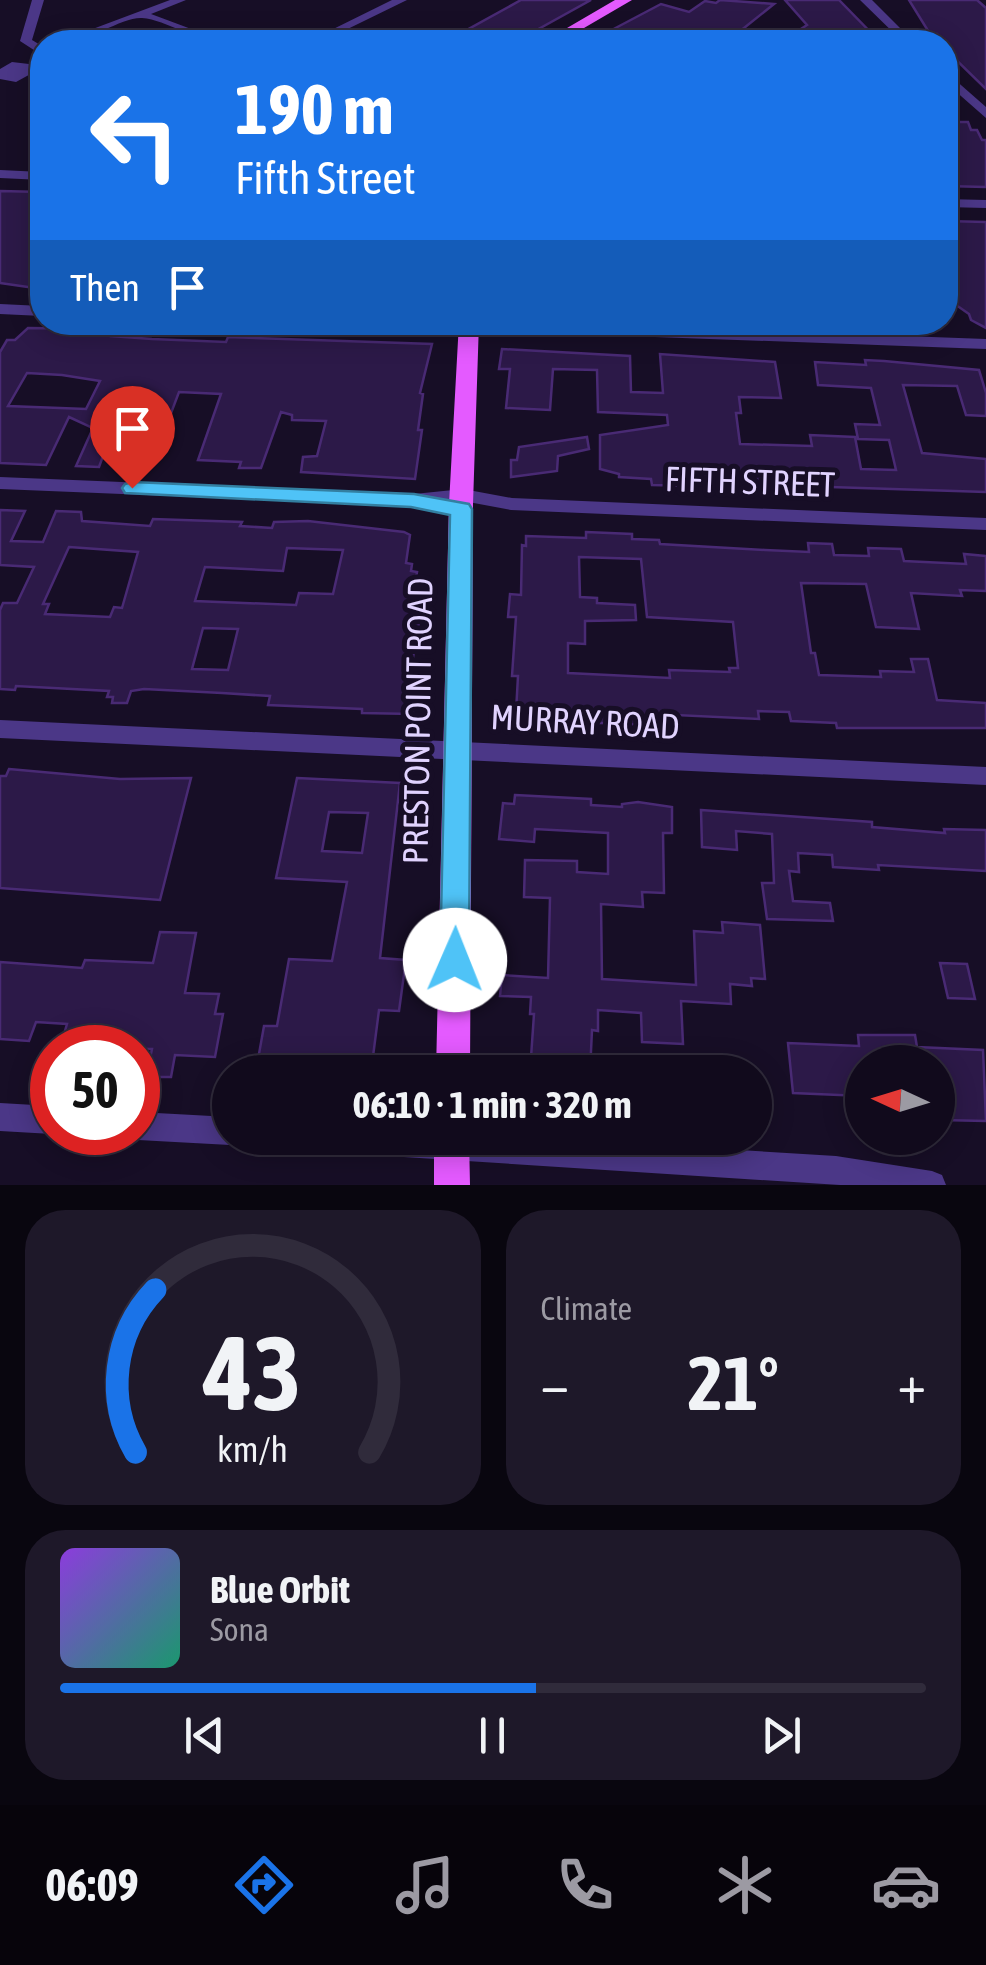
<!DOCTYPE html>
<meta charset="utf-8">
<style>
body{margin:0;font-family:"Asap Condensed",sans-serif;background:#1e1829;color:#f1f3f6;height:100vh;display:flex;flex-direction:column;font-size:38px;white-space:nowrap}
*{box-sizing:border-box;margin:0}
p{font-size:32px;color:#9c9aa3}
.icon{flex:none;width:55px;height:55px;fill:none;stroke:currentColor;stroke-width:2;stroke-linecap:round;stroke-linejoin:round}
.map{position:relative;height:1185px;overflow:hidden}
.sheet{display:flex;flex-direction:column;gap:25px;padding:25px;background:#09060f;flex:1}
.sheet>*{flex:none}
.guide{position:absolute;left:30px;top:30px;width:928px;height:305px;border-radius:40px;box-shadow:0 5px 25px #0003,0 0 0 2px #302b3b;background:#1a73e8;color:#fff;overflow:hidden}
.needle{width:65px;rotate:274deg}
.tools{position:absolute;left:845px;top:1045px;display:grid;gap:20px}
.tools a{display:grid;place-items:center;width:110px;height:110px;border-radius:50%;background:#110a1c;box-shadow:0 5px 25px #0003,0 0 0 2px #302b3b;font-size:50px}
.speed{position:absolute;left:30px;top:1025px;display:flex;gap:20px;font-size:50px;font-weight:700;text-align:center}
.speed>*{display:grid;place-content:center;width:130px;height:130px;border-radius:50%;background:#110a1c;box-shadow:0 5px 25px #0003,0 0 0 2px #302b3b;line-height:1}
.speed .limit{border:15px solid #d22;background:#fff;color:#111}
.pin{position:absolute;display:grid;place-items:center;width:85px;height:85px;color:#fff;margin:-102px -42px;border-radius:50% 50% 50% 0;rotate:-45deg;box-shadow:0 0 10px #0007}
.pin .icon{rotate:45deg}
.me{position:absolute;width:110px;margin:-55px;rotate:1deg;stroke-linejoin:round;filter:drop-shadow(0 0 8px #0008)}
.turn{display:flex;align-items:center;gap:35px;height:210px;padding:0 40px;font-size:45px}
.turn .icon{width:130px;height:130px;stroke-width:2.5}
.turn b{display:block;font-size:70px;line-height:85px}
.then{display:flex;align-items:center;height:95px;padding:0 40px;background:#0003;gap:20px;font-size:38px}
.big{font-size:75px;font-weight:700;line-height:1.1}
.sheet .tile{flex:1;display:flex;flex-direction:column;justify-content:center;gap:15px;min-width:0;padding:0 35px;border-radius:40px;background:#1e1829}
.sheet .dial{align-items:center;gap:0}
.dial svg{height:260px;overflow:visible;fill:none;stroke:#302b3b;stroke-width:7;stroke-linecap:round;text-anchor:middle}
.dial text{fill:#f1f3f6;stroke:none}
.song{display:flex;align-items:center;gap:30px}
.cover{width:120px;height:120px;border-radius:15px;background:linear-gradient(135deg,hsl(270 70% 55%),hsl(160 70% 35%))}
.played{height:10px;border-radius:5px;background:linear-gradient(90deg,#1a73e8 55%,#302b3b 55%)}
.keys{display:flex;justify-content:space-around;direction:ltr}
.heat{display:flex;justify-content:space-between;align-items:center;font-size:55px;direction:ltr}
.sheet .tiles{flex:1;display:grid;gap:25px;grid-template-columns:1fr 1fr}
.tile:last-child{grid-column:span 2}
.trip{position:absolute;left:212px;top:1055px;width:560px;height:100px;border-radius:50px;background:#110a1c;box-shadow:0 5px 25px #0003,0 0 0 2px #302b3b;font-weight:700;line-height:100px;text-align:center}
.tab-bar{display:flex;height:160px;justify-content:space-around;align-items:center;background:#07040b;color:#9c9aa3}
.tab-bar .icon{width:70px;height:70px}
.tab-bar .active{color:#1a73e8}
.tab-bar b{font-size:45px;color:#f1f3f6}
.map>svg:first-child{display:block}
.building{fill:#2c1948;stroke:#492a74;stroke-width:2.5;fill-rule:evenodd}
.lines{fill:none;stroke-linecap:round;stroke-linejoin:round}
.minor{fill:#4b3787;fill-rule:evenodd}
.major{fill:#e45aff;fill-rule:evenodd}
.route{fill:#4fc3f7;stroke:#337fa1;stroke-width:2.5}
.labels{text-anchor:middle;stroke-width:10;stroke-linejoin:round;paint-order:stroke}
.street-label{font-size:35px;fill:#e1d3ff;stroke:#170e26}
</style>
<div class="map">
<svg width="986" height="1185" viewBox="0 0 986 1185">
<rect width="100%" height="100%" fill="#170e26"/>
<path class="building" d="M521,0H591L515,42H477L456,36Z
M720,0L774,4L744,28L780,38V42H589L661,4L689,12L705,1L716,3Z
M785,0H839L880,42H781L807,25Z
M909,0H977L986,8V89L948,52L937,34H930Z
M947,90L958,122H968L971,130H977L982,140H986V187L945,186Z
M0,191L42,192V289L0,283Z
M945,221L986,222V328L971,320L969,314L949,300L945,289Z
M28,328L112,329L111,336L152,339L226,342L228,337L432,344L420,393L423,394L418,430H422L415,479L301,472L303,457L317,456L326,421L292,420V415L281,412L261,468H239L241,462L198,460L221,394L179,392L154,458L103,456L99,467L76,466L93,428L69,417L46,465L0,463V352L7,340H15ZM27,373L62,375L100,381L86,409L8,406Z
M502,349L630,356L631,392L663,393L660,354L775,362L781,398L739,397L741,413H736L740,444L812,446L810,435L855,437L861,469L896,470L889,440L858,439L855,424L880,425L871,388L818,385L815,362L866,365L865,360L884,361L979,370L986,393V416L966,415L957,386L903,385L922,453L986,459V492L799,486L798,483L720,476V481L691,480V486L652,485L651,479L619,477V474L600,469V435L668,425L667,415L598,412L597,370L553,369L550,410L506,408L510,369H499Z
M587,437L589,449L558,456L557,471L511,477V460H517L519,447Z
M0,510L25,511L11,541L43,542L56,511L81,512L82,521L150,526L153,519L242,522L240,526L272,528L274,522L308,521L404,532L410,535L406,563L412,564L411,571L417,572L412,603L422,604L409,681H412L413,714L362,713V709L268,705L270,696L222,693L144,689L131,691L127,703H112L113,697H107L109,691L16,686L15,690L0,689V610L3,603H17L34,567L0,565ZM69,547L138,552L122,608L114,607L110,617L45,614L49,604H43ZM287,548L343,550L333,594L299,593L296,605L195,601L205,567L283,571ZM203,628L238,629L228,670L192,669Z
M586,532L632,534V539L659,540L660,544L765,550L809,552L808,543L832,544L834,555L869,556L868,548L901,549L904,561L966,564L964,554L986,556V591L960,590L962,596L911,593L919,629L876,627L866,584L801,583L811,653H815L819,675L881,677L880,671L914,672L911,659H928L937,700L986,703V728H837L836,723L791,721L789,712L758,711L759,719L655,714L656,725L573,722L574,714L516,712L518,676H512L516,617H508L510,594L521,595L522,545L526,546V536L586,538ZM579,557L641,559L647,617L733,622L738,668H729L730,672L669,670L670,678L568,673V643L585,644V621L636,620L635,605L597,603V598L580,597Z
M9,769L120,779L191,778L160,900L0,888V776H6Z
M297,778L400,783L380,958L406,960L399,1011L379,1010L371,1072H301V1068L257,1065L264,1026H277L289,959L332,961L347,882L276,878ZM329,812L368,813L362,853L322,851Z
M515,795L591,799V805L622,807V804L638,802L672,807V833H663L664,893L642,892L643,907L601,904L602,979L696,985L694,931L723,933L722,922L760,925L765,979L751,978L752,986L730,984L731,1004L681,1001L683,1044L642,1042L641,1013L598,1010V1031L592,1030L590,1072H530L534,1014H530L531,997L500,996L502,975L548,978L550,898L524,897L525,860L577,861V872L608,874V833L535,829L534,842L499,839L503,803L514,804Z
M701,810L872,822V827L945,833L944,829L986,830V871L878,865L879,870L833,867L832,855L798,853L799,872L789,871L793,901L830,903L833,921L767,919L762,883H774L772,834L736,831L737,850L702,847Z
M160,932L196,933L185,993L219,994L215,1014H223L215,1057L175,1055L171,1077H146L152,1049L60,1048L67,1024L36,1022L29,1041L0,1039V962L82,968L85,960L153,963Z
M940,963L967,964L975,999L948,998Z
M858,1035H915L917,1047L983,1050L986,1121L941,1120L938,1062H862V1096L793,1093L788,1043L859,1046Z"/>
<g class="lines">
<path class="minor" d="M32,0H44L32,40L42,46L40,54L20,41Z
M170,0H186L151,14L226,42C195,42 167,20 142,18C120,17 88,44 58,42Z
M392,0H407L321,42H307Z
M860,0H872L914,42H903Z
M12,62L29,64L36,71L16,82L0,79V69Z
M945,71L986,107V118L945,82Z
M0,170L42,172V180L0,178Z
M945,199L986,200V208L945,207Z
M0,304L42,306V316L0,314Z
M372,322L573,324L986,339V349L573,334L469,335L380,327Z
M0,477L414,494L463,489L512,498L986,518V530L511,510L463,501L414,506L0,489Z
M0,720L986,767V785L0,738Z
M0,1103L52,1106V1132H55L52,1134L0,1131Z
M138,1112L230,1117V1138H241L230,1145L138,1140L127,1132H138Z
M311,1138H544L836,1156L932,1171L942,1175L946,1185H840L325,1152L315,1148Z"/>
<path class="major" d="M615,0H632L560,42H543Z
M459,322H479L473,504L470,1072H436L449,504Z
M434,1138H469L470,1185H434Z"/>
</g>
<path class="route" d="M132,482L414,494L469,504L472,509L469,960L465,969L455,973L444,969L440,960L450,515L411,507L125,493L122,488L125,484Z"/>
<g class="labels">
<g class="street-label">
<text transform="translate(750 482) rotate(2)" y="12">FIFTH STREET</text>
<text transform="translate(418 721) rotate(-89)" y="12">PRESTON POINT ROAD</text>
<text transform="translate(585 722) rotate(3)" y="12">MURRAY ROAD</text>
</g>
</g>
</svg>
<div class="tools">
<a><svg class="needle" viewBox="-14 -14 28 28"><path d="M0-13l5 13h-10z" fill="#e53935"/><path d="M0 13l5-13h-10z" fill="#9c9aa3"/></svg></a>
</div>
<div class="speed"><div class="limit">50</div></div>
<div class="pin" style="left:132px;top:488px;background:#d93025"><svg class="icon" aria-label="arrive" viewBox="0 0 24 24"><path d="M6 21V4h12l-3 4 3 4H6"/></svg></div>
<svg class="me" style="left:455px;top:960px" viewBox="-20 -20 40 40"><circle r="19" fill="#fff"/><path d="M0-13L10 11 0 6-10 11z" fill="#4fc3f7"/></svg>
<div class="trip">06:10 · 1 min · 320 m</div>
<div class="guide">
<div class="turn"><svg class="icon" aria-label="left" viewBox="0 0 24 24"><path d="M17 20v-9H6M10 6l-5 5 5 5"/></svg><div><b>190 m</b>Fifth Street</div></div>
<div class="then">Then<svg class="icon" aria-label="arrive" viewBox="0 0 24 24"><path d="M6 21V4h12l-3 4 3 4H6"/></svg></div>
</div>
</div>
<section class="sheet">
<div class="tiles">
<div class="tile dial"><svg viewBox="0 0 100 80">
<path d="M14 69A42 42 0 1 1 86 69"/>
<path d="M14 69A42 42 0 0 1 20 19" stroke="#1a73e8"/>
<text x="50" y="56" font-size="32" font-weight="700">43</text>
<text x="50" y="72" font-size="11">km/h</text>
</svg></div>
<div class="tile"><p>Climate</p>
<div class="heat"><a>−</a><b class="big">21°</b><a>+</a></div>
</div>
<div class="tile">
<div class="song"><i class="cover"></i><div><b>Blue Orbit</b><p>Sona</p></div></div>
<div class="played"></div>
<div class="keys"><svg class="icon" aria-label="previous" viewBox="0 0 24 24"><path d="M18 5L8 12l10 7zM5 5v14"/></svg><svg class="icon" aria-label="pause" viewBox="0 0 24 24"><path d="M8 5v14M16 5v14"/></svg><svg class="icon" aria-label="next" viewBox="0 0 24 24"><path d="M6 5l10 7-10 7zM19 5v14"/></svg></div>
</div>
</div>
</section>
<nav class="tab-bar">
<b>06:09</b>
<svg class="icon active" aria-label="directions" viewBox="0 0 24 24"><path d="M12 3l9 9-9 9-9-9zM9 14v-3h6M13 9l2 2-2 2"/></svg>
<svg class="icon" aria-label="music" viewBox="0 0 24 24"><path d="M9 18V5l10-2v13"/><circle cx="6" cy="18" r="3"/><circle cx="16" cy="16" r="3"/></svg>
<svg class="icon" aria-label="phone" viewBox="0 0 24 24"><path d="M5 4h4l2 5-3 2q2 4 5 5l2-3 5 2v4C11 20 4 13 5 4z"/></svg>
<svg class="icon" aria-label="climate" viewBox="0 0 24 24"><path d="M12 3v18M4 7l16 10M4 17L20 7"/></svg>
<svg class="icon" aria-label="car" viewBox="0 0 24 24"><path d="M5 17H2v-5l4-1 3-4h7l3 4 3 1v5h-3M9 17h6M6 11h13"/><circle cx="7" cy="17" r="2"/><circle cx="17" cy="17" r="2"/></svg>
</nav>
